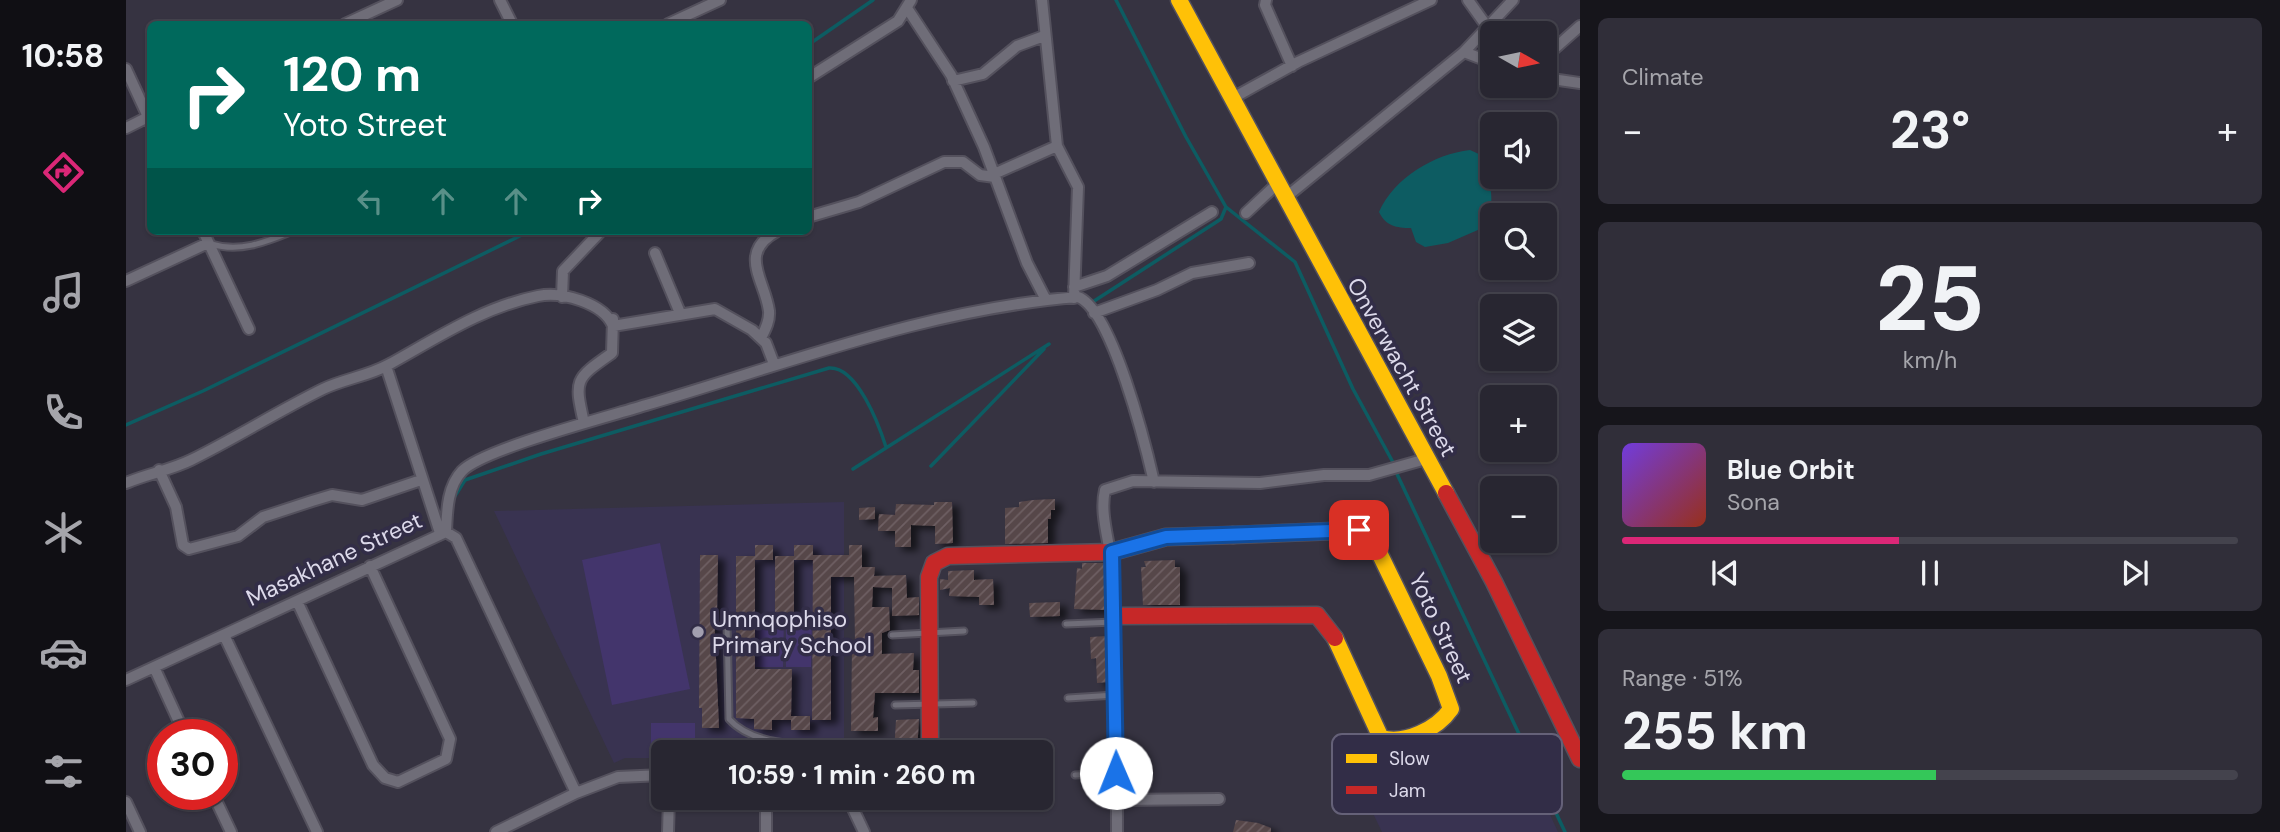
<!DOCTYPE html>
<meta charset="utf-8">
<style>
body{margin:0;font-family:"DM Sans",sans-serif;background:#302e39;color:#f1f3f6;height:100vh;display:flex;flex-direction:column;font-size:26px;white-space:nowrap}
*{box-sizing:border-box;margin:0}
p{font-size:23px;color:#a5a5ab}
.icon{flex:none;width:38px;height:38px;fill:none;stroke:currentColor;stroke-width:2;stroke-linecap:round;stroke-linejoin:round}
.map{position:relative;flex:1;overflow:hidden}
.sheet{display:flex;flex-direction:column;gap:18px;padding:18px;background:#16151b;width:700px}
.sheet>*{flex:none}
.top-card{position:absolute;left:21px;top:21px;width:665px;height:214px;border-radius:10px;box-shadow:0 2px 5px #0004,0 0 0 2px #44434d;background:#00695c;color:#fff;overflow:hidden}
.needle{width:46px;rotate:99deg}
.controls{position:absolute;left:1354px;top:21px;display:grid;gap:14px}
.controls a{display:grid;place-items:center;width:77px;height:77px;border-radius:10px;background:#282631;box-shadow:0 2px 5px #0004,0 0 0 2px #44434d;font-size:35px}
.speed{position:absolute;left:21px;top:719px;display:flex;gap:14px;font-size:35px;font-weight:700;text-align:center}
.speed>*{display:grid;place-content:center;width:91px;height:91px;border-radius:50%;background:#282631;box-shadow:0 2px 5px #0004,0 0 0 2px #44434d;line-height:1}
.speed .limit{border:10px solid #d22;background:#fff;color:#111}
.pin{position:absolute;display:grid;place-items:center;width:60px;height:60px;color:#fff;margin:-30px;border-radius:14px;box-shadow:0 4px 10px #0006}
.me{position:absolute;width:77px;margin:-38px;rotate:359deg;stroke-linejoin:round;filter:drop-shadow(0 0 5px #0008)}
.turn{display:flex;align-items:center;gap:24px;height:147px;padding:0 21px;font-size:32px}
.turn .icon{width:91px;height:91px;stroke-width:2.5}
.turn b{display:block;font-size:49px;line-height:60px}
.lanes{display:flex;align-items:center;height:66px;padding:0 21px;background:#0003;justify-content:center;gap:35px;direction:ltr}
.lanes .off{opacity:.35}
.big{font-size:52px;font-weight:700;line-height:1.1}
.sheet .card{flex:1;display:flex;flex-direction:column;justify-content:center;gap:10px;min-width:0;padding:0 24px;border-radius:10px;background:#302e39}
.sheet .dial{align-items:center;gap:0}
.dial b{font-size:91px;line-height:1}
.song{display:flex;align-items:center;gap:21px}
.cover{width:84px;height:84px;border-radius:10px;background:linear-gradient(135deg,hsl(260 70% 55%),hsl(10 70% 35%))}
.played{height:7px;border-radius:4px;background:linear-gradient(90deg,#db2777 45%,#44434d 45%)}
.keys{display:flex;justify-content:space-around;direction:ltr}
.heat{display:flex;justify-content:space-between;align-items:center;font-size:38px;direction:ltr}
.charge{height:10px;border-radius:5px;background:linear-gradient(90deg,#34c759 51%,#44434d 0)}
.trip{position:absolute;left:525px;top:740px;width:402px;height:70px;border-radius:10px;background:#282631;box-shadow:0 2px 5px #0004,0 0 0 2px #44434d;font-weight:700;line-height:70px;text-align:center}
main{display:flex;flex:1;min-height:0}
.menu{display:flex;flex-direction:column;width:126px;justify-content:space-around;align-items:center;background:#100f14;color:#a5a5ab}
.menu .icon{width:49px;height:49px}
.menu .active{color:#db2777}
.menu b{font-size:32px;color:#f1f3f6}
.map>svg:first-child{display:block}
.built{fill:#393351}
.green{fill:#43356c}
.water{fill:#0d5c62}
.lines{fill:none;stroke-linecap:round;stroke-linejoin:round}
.stream{stroke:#0d5c62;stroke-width:3.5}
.building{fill:url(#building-hatch);filter:url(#shadow)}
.lane-casing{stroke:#54515d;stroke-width:9}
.street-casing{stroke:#54515d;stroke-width:14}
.slow-casing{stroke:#54515d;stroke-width:19}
.jam-casing{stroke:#54515d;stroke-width:19}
.lane{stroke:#6f6d78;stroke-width:5}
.street{stroke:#6f6d78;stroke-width:10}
.slow{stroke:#ffc107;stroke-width:16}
.jam{stroke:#c62828;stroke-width:16}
.route-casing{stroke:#114b97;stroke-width:18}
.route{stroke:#1a73e8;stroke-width:12}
.poi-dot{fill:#a29faf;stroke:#322d47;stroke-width:2.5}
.labels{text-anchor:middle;stroke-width:7;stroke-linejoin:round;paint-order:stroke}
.street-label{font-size:23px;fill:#dcd9ea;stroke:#322d47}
.poi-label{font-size:23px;fill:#dcd9ea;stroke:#322d47;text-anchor:start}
.key{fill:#322d47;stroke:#656178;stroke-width:2}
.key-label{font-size:19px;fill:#dcd9ea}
</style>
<main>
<nav class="menu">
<b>10:58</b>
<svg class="icon active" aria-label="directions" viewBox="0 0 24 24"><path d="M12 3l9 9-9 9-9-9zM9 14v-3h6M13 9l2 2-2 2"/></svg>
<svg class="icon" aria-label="music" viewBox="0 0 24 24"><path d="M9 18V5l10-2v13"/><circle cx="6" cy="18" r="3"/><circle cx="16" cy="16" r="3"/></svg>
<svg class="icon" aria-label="phone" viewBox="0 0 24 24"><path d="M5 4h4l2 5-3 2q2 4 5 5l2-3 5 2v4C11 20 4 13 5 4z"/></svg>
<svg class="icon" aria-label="climate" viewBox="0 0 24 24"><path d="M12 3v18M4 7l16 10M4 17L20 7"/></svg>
<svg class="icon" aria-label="car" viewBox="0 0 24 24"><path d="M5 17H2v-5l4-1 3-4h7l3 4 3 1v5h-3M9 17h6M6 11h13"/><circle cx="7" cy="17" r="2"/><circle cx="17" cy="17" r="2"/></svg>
<svg class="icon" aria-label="filters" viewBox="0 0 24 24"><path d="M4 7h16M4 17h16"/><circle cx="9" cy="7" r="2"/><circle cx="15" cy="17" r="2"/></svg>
</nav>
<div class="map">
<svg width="1454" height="832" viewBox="0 0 1454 832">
<defs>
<pattern id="building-hatch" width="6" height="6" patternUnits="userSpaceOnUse" patternTransform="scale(1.75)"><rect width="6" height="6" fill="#564648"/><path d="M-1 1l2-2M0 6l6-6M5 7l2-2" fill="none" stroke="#6e6063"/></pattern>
<filter id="shadow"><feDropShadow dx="7" dy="4" stdDeviation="3.5" flood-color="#0009"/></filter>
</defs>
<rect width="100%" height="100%" fill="#363341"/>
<path class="built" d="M718,502V752H537V758H499L488,763L368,511Z
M1387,734L1432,832H1256L1241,801Z"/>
<path class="green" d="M534,543L564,689L486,705L456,560Z
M629,614H658L657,667H629Z
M660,614H686L685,667H660Z
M525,723H569V751H525Z"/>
<path class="water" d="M1344,150L1355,155C1364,180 1370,199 1361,226L1322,243L1299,247L1290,242L1285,228C1270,228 1260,226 1253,212C1268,178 1308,154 1344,150Z"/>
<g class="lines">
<path class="stream" d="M682,45L747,0
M1100,207L1169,262L1227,389L1269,466
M965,303L1095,219L1100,207L1060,137L990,0
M0,425L77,391L404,231
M805,466L918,349
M727,469L923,344
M1271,474L1439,832
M329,496L339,480L415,454L703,368C731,366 753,425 760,447"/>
</g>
<path class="building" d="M929,499V510H925V519H922V543L879,544V508L893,507V502L907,500Z
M808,502H826L827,543L809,544V526L785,525V547H769V531H752L753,514L769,515L770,504L808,505Z
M749,507V519L733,520V508Z
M629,545H647V560H629V669H666L665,716H684V730H665V720H646V730L628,729V719L610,718V556H629Z
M668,545H687V560H668V613L649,612V556H668Z
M723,545H736V567H749L748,576L780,575L781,598L793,597V615L766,616V588L747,587L746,607H763L764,630L756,633V654L788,653L787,670H793V693H749L747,718L752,717V731H725L726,644H729L728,577H705V720H686L687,555H723Z
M574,555H592L591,612H588L593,728H576V708H573Z
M1049,560V567H1054V605H1017L1015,567H1020L1018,561Z
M956,563H978L980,610L948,609L951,568L956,569Z
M848,570V580L867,579L868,605H853V597L823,596L824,588L814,590V579L822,580V571Z
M934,602V616L904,617L903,603Z
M981,636L982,682L971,683L970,658L965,659L964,637Z
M793,719L791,752H768L770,720Z
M603,738L630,742L629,752H602Z
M1110,820L1132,823L1145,828V832H1107Z"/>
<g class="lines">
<defs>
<path id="lane" d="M85,244C114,253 140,242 167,231
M601,623L603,719C626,745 673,745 705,745
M940,624L988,622
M766,635L838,631
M942,698L989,695
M769,705L847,703
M949,775L990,773"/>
<path id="street" d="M374,0L386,24
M916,0L931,146L952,187L948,298
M1140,0L1139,5L1166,66
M1342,0L1362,28
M781,8L825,75L858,147L901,263L920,300
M219,24L271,0
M542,24L594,0
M1338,52L1367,63
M1419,57L1454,26
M0,69L24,121
M682,78L772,21L785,0
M1419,78L1454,83
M827,81L857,74L891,46L918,36
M1105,99L1172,62L1305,0
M0,128L24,116
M868,174L931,146
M1159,198L1338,52L1387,0
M1120,213L1151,184
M682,217L733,202L818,162H837L854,175L869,177
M77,231L123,329
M529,253L554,313
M0,281L82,243
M948,287L981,276L1086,212
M436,297L437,271L475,231
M968,313L1031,290L1066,273L1123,263
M635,338C639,330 644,321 643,311C639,280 611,253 651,231
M260,366L314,533
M458,423C448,379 449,379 486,353L487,319
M33,470L50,507L57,545L63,549L112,536L137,517L186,501L206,495L236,500L295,480
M0,483C21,474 45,470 65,460C110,438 152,411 197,389C218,379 242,376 262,365C311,338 357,307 412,296C435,291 478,303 487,326L589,309L626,330L640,343L648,364
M320,532C321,511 321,487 336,471C357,449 485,416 520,405C664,363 802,309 952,297C986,309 1020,447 1028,482
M171,601L247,765L259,778L272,782L320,759L324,739L244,566
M98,635L191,832
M28,667L59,735
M0,680L320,532L330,538L450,793
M87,794L105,832
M640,798V832
M722,798L738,832
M991,800L1093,799
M0,802L14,832
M726,806L745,798
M370,832L450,793L492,777L537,775
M542,832L543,798
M991,832C991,745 990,657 986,570C985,545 973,515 979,490L1007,481L1134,483L1198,475H1243L1300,459"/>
<path id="slow" d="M1053,0L1320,493
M1107,535L1233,530L1244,534L1313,676L1325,709C1311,729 1279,745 1255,738L1209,638"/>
<path id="jam" d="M1320,493L1368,582L1454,759
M988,616L1191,615L1209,638
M801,752L804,744L803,577L808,563L822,556L986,552L1040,537L1107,535"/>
</defs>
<use href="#lane" class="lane-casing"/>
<use href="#street" class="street-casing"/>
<use href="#slow" class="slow-casing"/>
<use href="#jam" class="jam-casing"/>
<use href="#lane" class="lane"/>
<use href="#street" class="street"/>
<use href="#slow" class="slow"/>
<use href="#jam" class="jam"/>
</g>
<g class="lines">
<defs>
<path id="route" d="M990,773L986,552L1040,537L1233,530"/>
</defs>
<use href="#route" class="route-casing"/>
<use href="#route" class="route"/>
</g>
<circle class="poi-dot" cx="572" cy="632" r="7"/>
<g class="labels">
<g class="street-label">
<text transform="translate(1276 367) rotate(61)" y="8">Onverwacht Street</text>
<text transform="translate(208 559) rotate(-25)" y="8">Masakhane Street</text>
<text transform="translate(1315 628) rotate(65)" y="8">Yoto Street</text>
</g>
<g class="poi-label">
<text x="586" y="627">Umnqophiso<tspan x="586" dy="26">Primary School</tspan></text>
</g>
</g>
<rect x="1206" y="734" width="230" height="80" rx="10" class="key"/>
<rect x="1220" y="754" width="31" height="9" fill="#ffc107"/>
<rect x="1220" y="786" width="31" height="8" fill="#c62828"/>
<g class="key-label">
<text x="1263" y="765">Slow</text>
<text x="1263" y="797">Jam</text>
</g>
</svg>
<div class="controls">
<a><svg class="needle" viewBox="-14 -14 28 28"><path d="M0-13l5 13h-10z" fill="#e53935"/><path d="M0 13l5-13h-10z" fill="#a5a5ab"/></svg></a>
<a><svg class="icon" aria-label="sound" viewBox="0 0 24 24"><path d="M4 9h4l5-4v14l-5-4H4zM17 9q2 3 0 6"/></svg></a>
<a><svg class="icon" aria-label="search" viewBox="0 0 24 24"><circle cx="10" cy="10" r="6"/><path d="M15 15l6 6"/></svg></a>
<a><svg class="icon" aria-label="layers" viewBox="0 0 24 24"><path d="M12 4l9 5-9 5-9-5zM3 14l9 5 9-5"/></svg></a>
<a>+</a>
<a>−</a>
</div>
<div class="speed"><div class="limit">30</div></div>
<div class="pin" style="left:1233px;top:530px;background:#d93025"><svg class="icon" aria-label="arrive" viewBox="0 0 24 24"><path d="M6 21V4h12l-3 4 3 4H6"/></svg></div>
<svg class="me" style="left:990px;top:773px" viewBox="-20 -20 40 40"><circle r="19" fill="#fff"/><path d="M0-13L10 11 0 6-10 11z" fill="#1a73e8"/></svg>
<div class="trip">10:59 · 1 min · 260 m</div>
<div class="top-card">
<div class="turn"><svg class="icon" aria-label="right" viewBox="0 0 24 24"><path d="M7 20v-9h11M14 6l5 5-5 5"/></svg><div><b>120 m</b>Yoto Street</div></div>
<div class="lanes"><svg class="icon off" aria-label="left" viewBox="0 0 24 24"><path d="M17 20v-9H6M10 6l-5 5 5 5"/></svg><svg class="icon off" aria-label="ahead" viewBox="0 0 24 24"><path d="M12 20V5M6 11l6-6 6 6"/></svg><svg class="icon off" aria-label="ahead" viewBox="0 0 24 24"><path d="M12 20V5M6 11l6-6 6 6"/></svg><svg class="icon" aria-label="right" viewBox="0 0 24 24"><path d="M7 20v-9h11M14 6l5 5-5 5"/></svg></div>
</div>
</div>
<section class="sheet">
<div class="card"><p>Climate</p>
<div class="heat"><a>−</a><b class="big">23°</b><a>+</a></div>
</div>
<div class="card dial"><b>25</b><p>km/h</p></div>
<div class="card">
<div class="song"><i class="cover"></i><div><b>Blue Orbit</b><p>Sona</p></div></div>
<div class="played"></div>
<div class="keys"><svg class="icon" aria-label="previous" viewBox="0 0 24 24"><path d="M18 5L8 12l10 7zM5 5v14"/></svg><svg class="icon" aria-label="pause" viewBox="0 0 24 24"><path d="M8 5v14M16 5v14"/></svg><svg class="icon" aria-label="next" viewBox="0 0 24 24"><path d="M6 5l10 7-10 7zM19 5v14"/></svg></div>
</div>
<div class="card"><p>Range · 51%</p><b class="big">255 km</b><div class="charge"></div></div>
</section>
</main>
